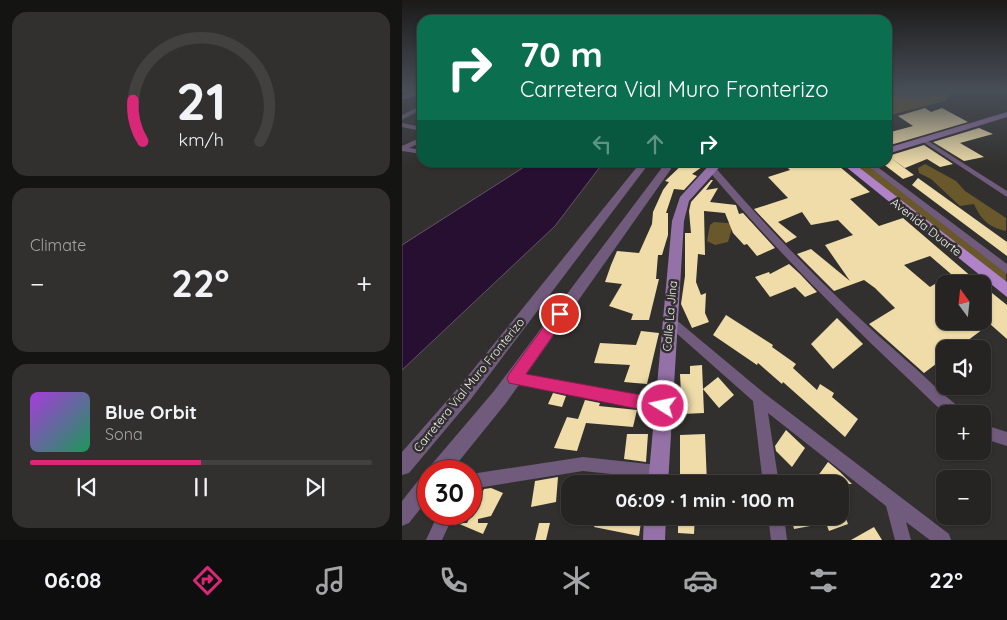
<!DOCTYPE html>
<meta charset="utf-8">
<style>
body{margin:0;font-family:Quicksand,sans-serif;background:#31302f;color:#f1f3f6;height:100vh;display:flex;flex-direction:column;font-size:19px;white-space:nowrap}
*{box-sizing:border-box;margin:0}
p{font-size:16px;color:#a3a4a5}
.icon{flex:none;width:28px;height:28px;fill:none;stroke:currentColor;stroke-width:2;stroke-linecap:round;stroke-linejoin:round}
.map{position:relative;flex:1;overflow:hidden}
.details{display:flex;flex-direction:column;gap:12px;padding:12px;background:#141413;width:402px}
.details>*{flex:none}
.guide{position:absolute;left:15px;top:15px;width:475px;height:152px;border-radius:15px;box-shadow:0 1px 4px #0004,0 0 0 1px #424140;background:#0b6e4f;color:#fff;overflow:hidden}
.needle{width:32px;rotate:345deg}
.buttons{position:absolute;left:534px;top:275px;display:grid;gap:10px}
.buttons a{display:grid;place-items:center;width:55px;height:55px;border-radius:10px;background:#252422;box-shadow:0 1px 4px #0004,0 0 0 1px #424140;font-size:25px}
.speed{position:absolute;left:15px;top:460px;display:flex;gap:10px;font-size:25px;font-weight:700;text-align:center}
.speed>*{display:grid;place-content:center;width:65px;height:65px;border-radius:50%;background:#252422;box-shadow:0 1px 4px #0004,0 0 0 1px #424140;line-height:1}
.speed .limit{border:8px solid #d22;background:#fff;color:#111}
.pin{position:absolute;display:grid;place-items:center;width:42px;height:42px;color:#fff;margin:-21px;border:2px solid #fff;border-radius:50%;box-shadow:0 1px 5px #0007}
.me{position:absolute;width:55px;margin:-28px;rotate:280deg;stroke-linejoin:round;filter:drop-shadow(0 0 4px #0008)}
.turn{display:flex;align-items:center;gap:18px;height:105px;padding:0 20px;font-size:22px}
.turn .icon{width:65px;height:65px;stroke-width:2.5}
.turn b{display:block;font-size:35px;line-height:42px}
.lanes{display:flex;align-items:center;height:48px;padding:0 20px;background:#0003;justify-content:center;gap:25px;direction:ltr}
.lanes .off{opacity:.35}
.big{font-size:38px;font-weight:800;line-height:1.1}
.details .card{flex:1;display:flex;flex-direction:column;justify-content:center;gap:8px;min-width:0;padding:0 18px;border-radius:15px;background:#31302f}
.details .dial{align-items:center;gap:0}
.dial svg{height:130px;overflow:visible;fill:none;stroke:#424140;stroke-width:7;stroke-linecap:round;text-anchor:middle}
.dial text{fill:#f1f3f6;stroke:none}
.song{display:flex;align-items:center;gap:15px}
.cover{width:60px;height:60px;border-radius:8px;background:linear-gradient(135deg,hsl(280 70% 55%),hsl(150 70% 35%))}
.played{height:5px;border-radius:2px;background:linear-gradient(90deg,#db2777 50%,#424140 50%)}
.keys{display:flex;justify-content:space-around;direction:ltr}
.heat{display:flex;justify-content:space-between;align-items:center;font-size:28px;direction:ltr}
.trip{position:absolute;left:159px;top:475px;width:288px;height:50px;border-radius:15px;background:#252422;box-shadow:0 1px 4px #0004,0 0 0 1px #424140;font-weight:800;line-height:50px;text-align:center}
.dock{display:flex;height:80px;justify-content:space-around;align-items:center;background:#0f0e0e;color:#a3a4a5}
.dock .icon{width:35px;height:35px}
.dock .active{color:#db2777}
.dock b{font-size:22px;color:#f1f3f6}
main{display:flex;flex:1;min-height:0}
.map>svg:first-child{display:block}
.green{fill:#69582b}
.water{fill:#270f32;stroke:#63526a}
.building{fill:#efdca8;fill-rule:evenodd}
.lines{fill:none;stroke-linecap:round;stroke-linejoin:round}
.minor{fill:#715b7d;fill-rule:evenodd}
.tertiary{fill:#715b7d;fill-rule:evenodd}
.secondary{fill:#9471a7;fill-rule:evenodd}
.primary{fill:#b083c8;fill-rule:evenodd}
.route{fill:#db2777;stroke:#8e194d}
.labels{text-anchor:middle;stroke-width:5;stroke-linejoin:round;paint-order:stroke}
.street-label{font-size:12px;fill:#f0efee;stroke:#31302e}
</style>
<main>
<section class="details">
<div class="card dial"><svg viewBox="0 0 100 80">
<path d="M14 69A42 42 0 1 1 86 69"/>
<path d="M14 69A42 42 0 0 1 8 44" stroke="#db2777"/>
<text x="50" y="56" font-size="32" font-weight="700">21</text>
<text x="50" y="72" font-size="11">km/h</text>
</svg></div>
<div class="card"><p>Climate</p>
<div class="heat"><a>−</a><b class="big">22°</b><a>+</a></div>
</div>
<div class="card">
<div class="song"><i class="cover"></i><div><b>Blue Orbit</b><p>Sona</p></div></div>
<div class="played"></div>
<div class="keys"><svg class="icon" aria-label="previous" viewBox="0 0 24 24"><path d="M18 5L8 12l10 7zM5 5v14"/></svg><svg class="icon" aria-label="pause" viewBox="0 0 24 24"><path d="M8 5v14M16 5v14"/></svg><svg class="icon" aria-label="next" viewBox="0 0 24 24"><path d="M6 5l10 7-10 7zM19 5v14"/></svg></div>
</div>
</section>
<div class="map">
<svg width="605" height="540" viewBox="0 0 605 540">
<rect width="100%" height="100%" fill="#31302e"/>
<path class="green" d="M485,91H566L549,94L543,101L488,115L485,113Z
M443,163H464L604,270V291Z
M523,164L554,181L563,191L604,218V231C587,227 579,220 572,204L558,206L529,179L517,173L516,168Z
M312,222L337,224L330,228L326,242L313,245L305,241L308,225Z"/>
<path class="water" d="M130,162L201,163L153,226L0,370V245Z"/>
<path class="building" d="M523,108L529,112L540,108L566,122L485,146V133L511,126L496,116Z
M577,128L591,134L558,143L582,157L562,161L531,142Z
M522,145L551,164L538,167L525,159L503,168L486,156Z
M486,156L512,175L501,179L480,163L485,162Z
M283,162H307L290,174L295,176L282,190L272,189L264,213H266V235L260,255H256L254,279H257L247,320H229L231,314L207,306L220,284L203,282L209,265L215,251L237,253L250,224L251,212L261,190L267,182L263,181Z
M380,162H432L468,192L448,199L477,226L501,218L578,284H542V321H580V285L605,305V339L588,324L554,349H542V358L522,373L467,324L493,308L473,288L462,280L432,291L395,254L409,249L448,281L423,245L451,235L436,220L409,225L400,212L376,222L395,237L384,243L352,209L386,198L366,177L388,170ZM528,256L549,274L528,287L502,265Z
M516,178L605,242V256L510,185Z
M309,180H311L304,190L316,188L308,202L334,205L337,214L341,213L373,248L355,256L345,244L342,245L331,233L323,213L302,211L303,255L296,254L294,282L299,295L304,293L303,313L307,322L290,328L279,304L283,276V233H289L287,211L289,202Z
M387,264L398,274L415,292L403,297L393,287L368,297L353,277L367,272L368,274Z
M324,315L371,345L370,347L394,364L391,368L415,390L418,384L432,393L430,397L456,419L443,437L381,382L380,384L356,363L355,365L311,335Z
M435,318L461,344L431,369L409,344Z
M239,331L257,333L245,384L222,382L228,365L192,363L198,343L234,345Z
M300,365L302,413L280,414L278,374H288V366Z
M316,377L332,395L317,408L301,389Z
M151,393L164,396L160,407L146,404Z
M183,400L198,403L197,406L235,410L231,427L184,423L175,451L152,448L165,417L176,419Z
M384,430L403,448L390,467L374,451L373,446Z
M225,434H246L244,462L222,459Z
M303,434L305,484H278V435Z
M426,462L438,472L450,484H410Z
M156,477L154,502L129,507L133,481Z
M89,488L101,493L89,516L76,519V523H86L81,534L55,523H65L82,489Z
M196,516H240L237,536L192,527Z
M276,516H293L292,534L276,533Z
M389,516H443L446,524L427,531L424,523L392,529Z
M137,523H148L144,540H133Z
M472,527L480,540H449Z"/>
<g class="lines">
<path class="minor" d="M16,91H20V94L0,100V96Z
M20,105V109L0,120V115Z
M0,123L20,127V131L0,127Z
M20,137V142L7,148L20,150V154L0,151V146Z
M520,137L605,191V197L518,140L517,139Z
M461,162H469L605,264V274Z
M306,166H312C372,236 436,301 505,361C524,377 540,395 560,409L562,414L542,413C527,399 513,385 498,371C430,307 366,241 306,170Z
M268,316L272,318L362,393L547,534L549,540H528L504,522L509,540H493L484,506L366,413L377,484H361L351,401L264,324L262,321L264,318Z
M112,372L261,399L266,401L268,406L266,411L261,413L112,384L108,382L106,378L108,374Z
M580,424L605,432V446L580,438Z
M181,457L256,465L261,467L263,472L261,477L256,479L181,471L69,489V474Z
M36,514H52L40,540H24Z
M366,516H382L385,540H369Z"/>
<path class="tertiary" d="M239,162H248L69,399L7,473L0,475V452L57,387Z
M261,162H270L269,169L104,403L49,471H28L30,464L92,391L259,169Z
M26,475V499L7,523L0,526V501L19,477Z"/>
<path class="secondary" d="M605,112V117L485,154V148Z
M310,162H322L287,201L282,221L266,484H246L270,221L278,197Z
M242,516H264L263,540H241Z"/>
<path class="primary" d="M438,162H450L605,282V297Z"/>
</g>
<linearGradient id="sky" x2="0" y2="1"><stop stop-color="#1b1a19"/><stop offset="0.54" stop-color="#484e57"/><stop offset="1" stop-color="#484e57" stop-opacity="0"/></linearGradient>
<rect width="605" height="167" fill="url(#sky)"/>
<path class="route" d="M158,309L163,310L165,314L163,318L124,374L261,399L267,401L269,406L267,411L261,414L107,383L105,378L107,374L154,310Z"/>
<g class="labels">
<g class="street-label">
<text transform="translate(524 227) rotate(38)" y="4">Avenida Duarte</text>
<text transform="translate(268 316) rotate(-85)" y="4">Calle La Jina</text>
<text transform="translate(67 385) rotate(-51)" y="4">Carretera Vial Muro Fronterizo</text>
</g>
</g>
</svg>
<div class="buttons">
<a><svg class="needle" viewBox="-14 -14 28 28"><path d="M0-13l5 13h-10z" fill="#e53935"/><path d="M0 13l5-13h-10z" fill="#a3a4a5"/></svg></a>
<a><svg class="icon" aria-label="sound" viewBox="0 0 24 24"><path d="M4 9h4l5-4v14l-5-4H4zM17 9q2 3 0 6"/></svg></a>
<a>+</a>
<a>−</a>
</div>
<div class="speed"><div class="limit">30</div></div>
<div class="pin" style="left:158px;top:314px;background:#d93025"><svg class="icon" aria-label="arrive" viewBox="0 0 24 24"><path d="M6 21V4h12l-3 4 3 4H6"/></svg></div>
<svg class="me" style="left:261px;top:406px" viewBox="-20 -20 40 40"><circle r="17" fill="#db2777" stroke="#fff" stroke-width="3"/><path d="M0-11L8 9 0 5-8 9z" fill="#fff"/></svg>
<div class="trip">06:09 · 1 min · 100 m</div>
<div class="guide">
<div class="turn"><svg class="icon" aria-label="right" viewBox="0 0 24 24"><path d="M7 20v-9h11M14 6l5 5-5 5"/></svg><div><b>70 m</b>Carretera Vial Muro Fronterizo</div></div>
<div class="lanes"><svg class="icon off" aria-label="left" viewBox="0 0 24 24"><path d="M17 20v-9H6M10 6l-5 5 5 5"/></svg><svg class="icon off" aria-label="ahead" viewBox="0 0 24 24"><path d="M12 20V5M6 11l6-6 6 6"/></svg><svg class="icon" aria-label="right" viewBox="0 0 24 24"><path d="M7 20v-9h11M14 6l5 5-5 5"/></svg></div>
</div>
</div>
</main>
<nav class="dock">
<b>06:08</b>
<svg class="icon active" aria-label="directions" viewBox="0 0 24 24"><path d="M12 3l9 9-9 9-9-9zM9 14v-3h6M13 9l2 2-2 2"/></svg>
<svg class="icon" aria-label="music" viewBox="0 0 24 24"><path d="M9 18V5l10-2v13"/><circle cx="6" cy="18" r="3"/><circle cx="16" cy="16" r="3"/></svg>
<svg class="icon" aria-label="phone" viewBox="0 0 24 24"><path d="M5 4h4l2 5-3 2q2 4 5 5l2-3 5 2v4C11 20 4 13 5 4z"/></svg>
<svg class="icon" aria-label="climate" viewBox="0 0 24 24"><path d="M12 3v18M4 7l16 10M4 17L20 7"/></svg>
<svg class="icon" aria-label="car" viewBox="0 0 24 24"><path d="M5 17H2v-5l4-1 3-4h7l3 4 3 1v5h-3M9 17h6M6 11h13"/><circle cx="7" cy="17" r="2"/><circle cx="17" cy="17" r="2"/></svg>
<svg class="icon" aria-label="filters" viewBox="0 0 24 24"><path d="M4 7h16M4 17h16"/><circle cx="9" cy="7" r="2"/><circle cx="15" cy="17" r="2"/></svg>
<b>22°</b>
</nav>
